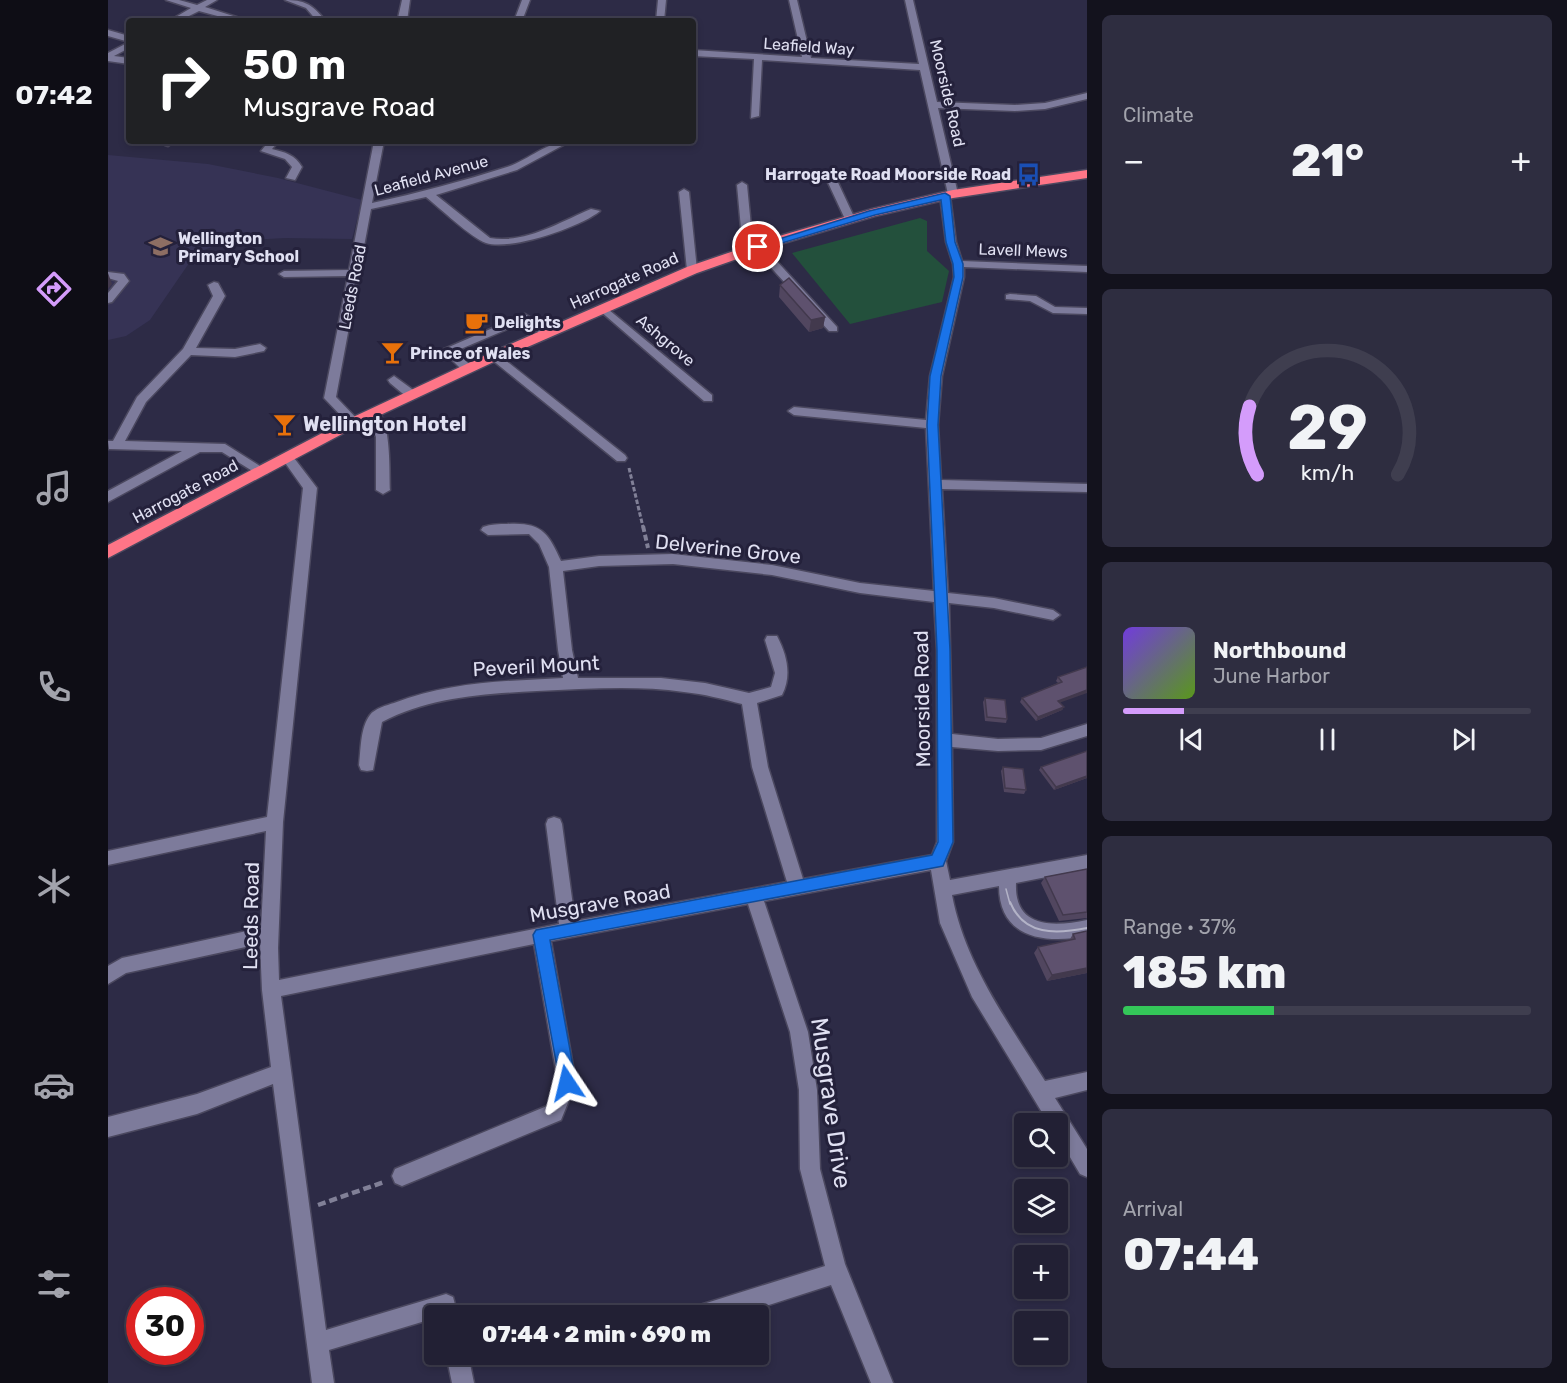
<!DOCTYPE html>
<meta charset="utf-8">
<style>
body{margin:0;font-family:Rubik,sans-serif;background:#2e2d40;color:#f1f3f6;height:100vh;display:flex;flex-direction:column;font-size:22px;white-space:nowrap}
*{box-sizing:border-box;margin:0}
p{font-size:20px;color:#a2a3ac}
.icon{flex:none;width:33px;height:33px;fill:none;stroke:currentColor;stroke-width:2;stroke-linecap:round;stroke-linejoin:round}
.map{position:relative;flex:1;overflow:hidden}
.panel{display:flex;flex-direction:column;gap:15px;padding:15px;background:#13121d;width:480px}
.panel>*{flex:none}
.top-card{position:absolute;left:18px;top:18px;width:570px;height:126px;border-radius:6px;box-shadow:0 3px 9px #0003,0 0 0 2px #3f3e4f;background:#202124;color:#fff;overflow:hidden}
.tools{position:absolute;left:906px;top:1113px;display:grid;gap:12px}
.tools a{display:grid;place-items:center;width:54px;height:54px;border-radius:6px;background:#222034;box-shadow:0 3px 9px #0003,0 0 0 2px #3f3e4f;font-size:30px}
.speed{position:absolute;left:18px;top:1287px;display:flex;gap:12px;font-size:30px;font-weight:700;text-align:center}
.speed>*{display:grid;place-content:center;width:78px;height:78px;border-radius:50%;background:#222034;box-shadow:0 3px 9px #0003,0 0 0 2px #3f3e4f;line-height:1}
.speed .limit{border:9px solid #d22;background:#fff;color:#111}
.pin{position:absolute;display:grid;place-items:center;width:51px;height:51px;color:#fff;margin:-26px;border:3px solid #fff;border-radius:50%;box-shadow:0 2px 6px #0007}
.me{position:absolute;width:66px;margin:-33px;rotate:350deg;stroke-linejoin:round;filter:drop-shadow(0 0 4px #0008)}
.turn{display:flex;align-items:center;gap:21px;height:126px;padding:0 18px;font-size:27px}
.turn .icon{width:78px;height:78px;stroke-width:2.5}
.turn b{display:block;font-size:42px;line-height:51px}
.big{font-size:45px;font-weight:800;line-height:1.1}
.panel .tile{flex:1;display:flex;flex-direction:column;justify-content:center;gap:9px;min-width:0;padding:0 21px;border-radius:9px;background:#2e2d40}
.panel .dial{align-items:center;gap:0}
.dial svg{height:156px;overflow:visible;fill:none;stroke:#3f3e4f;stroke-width:7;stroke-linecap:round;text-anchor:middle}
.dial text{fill:#f1f3f6;stroke:none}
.song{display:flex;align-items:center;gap:18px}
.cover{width:72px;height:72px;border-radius:9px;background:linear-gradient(135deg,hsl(260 70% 55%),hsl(90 70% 35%))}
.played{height:6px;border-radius:3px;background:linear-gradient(90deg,#d49cfb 15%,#3f3e4f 15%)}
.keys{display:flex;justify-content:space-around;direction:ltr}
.heat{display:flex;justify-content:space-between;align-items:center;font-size:33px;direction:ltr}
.charge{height:9px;border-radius:4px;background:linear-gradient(90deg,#34c759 37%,#3f3e4f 0)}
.trip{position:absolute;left:316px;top:1305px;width:345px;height:60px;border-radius:6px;background:#222034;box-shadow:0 3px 9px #0003,0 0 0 2px #3f3e4f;font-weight:800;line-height:60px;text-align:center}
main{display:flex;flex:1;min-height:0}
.tabs{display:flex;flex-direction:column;width:108px;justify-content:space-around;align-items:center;background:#0e0d15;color:#a2a3ac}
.tabs .icon{width:42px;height:42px}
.tabs .current{color:#d49cfb}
.tabs b{font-size:27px;color:#f1f3f6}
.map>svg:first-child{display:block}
.built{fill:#363355}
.green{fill:#23503c}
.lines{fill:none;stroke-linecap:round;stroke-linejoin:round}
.minor-casing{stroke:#4b485f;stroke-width:3}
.highway-casing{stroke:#4b485f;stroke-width:3}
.path-far2{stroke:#818097;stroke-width:3;stroke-dasharray:4.5 2;stroke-linecap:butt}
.path-far1{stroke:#818097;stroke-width:4;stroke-dasharray:6 3;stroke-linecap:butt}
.path{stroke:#818097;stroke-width:4.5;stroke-dasharray:8 4;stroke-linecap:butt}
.minor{fill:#7d7b9b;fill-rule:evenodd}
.highway{fill:#fe7587;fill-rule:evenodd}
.tram-far1{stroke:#b3b3c7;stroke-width:1.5}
.tram{stroke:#b3b3c7;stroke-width:2}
.wall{fill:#51465f}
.shaded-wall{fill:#42394d}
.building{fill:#5e516e;stroke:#42394d;stroke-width:1.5}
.route{fill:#1a73e8;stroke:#114b97;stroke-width:1.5}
.labels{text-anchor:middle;stroke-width:6;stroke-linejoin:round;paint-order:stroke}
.far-street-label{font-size:16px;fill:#e0e0f2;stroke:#24213b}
.far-poi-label{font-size:16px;font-weight:bold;fill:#e0e0f2;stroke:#24213b;text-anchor:start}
.poi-label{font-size:20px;font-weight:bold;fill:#e0e0f2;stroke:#24213b;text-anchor:start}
.street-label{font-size:20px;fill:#e0e0f2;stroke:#24213b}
.near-street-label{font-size:24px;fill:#e0e0f2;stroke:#24213b}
</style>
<main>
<nav class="tabs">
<b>07:42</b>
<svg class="icon current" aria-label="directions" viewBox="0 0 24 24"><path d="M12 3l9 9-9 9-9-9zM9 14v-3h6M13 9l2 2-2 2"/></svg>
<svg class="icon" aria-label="music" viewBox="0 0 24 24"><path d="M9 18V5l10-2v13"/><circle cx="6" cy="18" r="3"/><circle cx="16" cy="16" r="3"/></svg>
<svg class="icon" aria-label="phone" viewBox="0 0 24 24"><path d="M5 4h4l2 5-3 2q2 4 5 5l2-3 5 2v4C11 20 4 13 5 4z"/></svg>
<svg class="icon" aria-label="climate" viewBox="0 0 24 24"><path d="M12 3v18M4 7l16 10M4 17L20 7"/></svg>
<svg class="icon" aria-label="car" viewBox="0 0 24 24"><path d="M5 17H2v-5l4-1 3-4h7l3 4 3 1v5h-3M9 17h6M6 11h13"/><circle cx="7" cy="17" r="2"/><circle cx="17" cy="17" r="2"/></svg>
<svg class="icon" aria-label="filters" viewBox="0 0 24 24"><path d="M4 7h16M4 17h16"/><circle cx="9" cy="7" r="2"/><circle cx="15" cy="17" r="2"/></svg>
</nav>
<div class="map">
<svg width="979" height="1383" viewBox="0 0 979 1383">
<rect width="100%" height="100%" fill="#2d2b46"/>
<path class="built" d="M0,155L100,164L170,178L254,200L244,239L177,238L120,241L88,253L42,320L18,336L0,340Z"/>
<path class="green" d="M812,218L819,221V251L841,271L834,302L742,324L684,253Z"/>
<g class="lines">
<defs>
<path id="minor" d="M58,0H71L89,5L99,0H109L97,7L141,21H128L91,11L71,21H61L83,8Z
M177,0C196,0 204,4 216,19L290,18L294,0H302L299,21H209L198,8Z
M414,0H422L414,21H406Z
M550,0H558L556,21H548Z
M681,0H689L703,58L811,64L797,0H805L829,102L907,105L937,103L979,93V99L937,109L907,111L830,108L850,194L842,196L848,242L854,261L979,266V272L856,267V277L834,376L830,425L833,480L979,484V492L834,489L840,593L886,598L945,610L952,615L945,620L886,608L841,603L844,734L890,739L933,738L979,724V736L933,750L890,751L844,747L845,842L838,861L842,880L979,855V869L908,883C906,929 946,927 979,920V936C938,944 891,939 891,886L844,895C857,964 900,1022 937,1081L979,1072V1090L947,1098L979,1149V1177L972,1174L950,1137V1124H941L864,997L832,923L823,870L656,901L700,1032L709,1090L712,1169L737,1264L785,1383H763L723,1285L627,1316H582L585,1309L592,1305L717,1266L692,1169L691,1090L682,1032L640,904L443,941L468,1083L453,1120L294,1186L287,1183L284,1176L287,1169L439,1106L450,1083L426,944L173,996L218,1330L338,1294L345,1297L350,1316H327V1318L221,1350L226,1383H204L165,1084L89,1114L0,1137V1117L89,1094L163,1067L154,990L152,944L18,973L0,984V966L14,958L153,928L158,831L0,865V851L159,817L195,488L173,457L179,453L183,454L209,488L175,822L170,948L171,980L451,924L438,824L440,819L446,817L452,819L454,824L467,921L679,882L644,767L634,704C615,699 596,694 576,692C527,685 478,689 429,691C375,694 322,697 274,722L265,770L259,771L253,770L251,765C253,750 252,728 262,715C266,709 279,705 286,703C340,682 398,681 455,678L450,650L441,567L431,544L421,534L380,535L373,530L375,527C383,524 391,524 399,524C433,522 440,532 453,561L491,556L565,554L664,565L752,583L826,591L818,428L686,415L680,411L686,407L818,420L822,376L846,277L845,264L838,242L832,196L840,194L812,70L654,60L651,116L643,118L646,59L585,56V50L694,57ZM565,564L664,575L752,593L826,602L829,650V842L824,855L695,879L660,767L649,703L674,695C684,676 679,655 669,636H659L657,640L667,673L663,687L641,693L597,683L553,678H470L464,650L455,571L491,566Z
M0,30L21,36V42L0,36Z
M21,42V48L6,56L21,58V64L0,61V53Z
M57,141H67L60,146L57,145Z
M161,141H171L164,149C177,152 187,155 194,167L187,180L178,178L184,167L177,159L153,151Z
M266,141H276L264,203C310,193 355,181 399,167C421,160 439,141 463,141L409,170L328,195L382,238C417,244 452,222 483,209L492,211C473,227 402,251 378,243C363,238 332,208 318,197L263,209L228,397L252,422L246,426L242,425L216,398L240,276L176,277L171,274L176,271L241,270Z
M717,172L726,174L747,219L746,221L737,219L716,174Z
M634,182L639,185L645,247L654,245L729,327V331H721L645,248L644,252L640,253L635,250L629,185Z
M576,189L581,192L589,270L584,273L579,270L571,192Z
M0,272L16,274L21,281L4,302L0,303V293L10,281L0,278Z
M106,282L110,283L117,296L88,348L127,349L152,344L158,348L156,351L127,357L83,355L38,402L17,441L117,444L160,471L159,474H149L114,452H92L0,502V491L74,451L1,449L0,441H5L29,397L75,349L105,296L100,285Z
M902,294L928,296L947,307L979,308V314L945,313L922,301L898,299V295Z
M495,305L604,395V401H596L491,310V306Z
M417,314L443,331V335H435L416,322L348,351L366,369L360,373L356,372L334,350Z
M387,352L517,455L519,458L517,461H509L383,359V353Z
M286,376L308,392V398H300L282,383L280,380Z
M266,409C284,415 281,473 282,490L275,494L268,490V437L260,413Z
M338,1354H360L366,1383H344Z"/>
<path id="highway" d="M979,170V178L845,198L767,216L669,245L589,273L392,359L251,425L0,558V545L241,419L382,353L579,267L661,239L764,209L845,190Z"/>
</defs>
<use href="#minor" class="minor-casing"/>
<use href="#highway" class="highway-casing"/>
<path class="path-far2" d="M521,468L535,527"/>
<path class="path-far1" d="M535,526L540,548"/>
<path class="path" d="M210,1205L276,1182"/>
<use href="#minor" class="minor"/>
<use href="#highway" class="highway"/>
<path class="tram-far1" d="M898,889L902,904"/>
<path class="tram" d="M902,902C916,936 948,934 979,928"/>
</g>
<path class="wall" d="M672,285L717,317L715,328L701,332L671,297Z
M979,667L952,703L956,707L954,710L928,721L912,702L914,698L950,683L948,681L950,677Z
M877,698L899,719L898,723L877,721L875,702Z
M979,751V778L946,790L931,770L933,767Z
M895,767L918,790L916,794L896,792L893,771Z
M979,869V918L951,921L933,883L937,877Z
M979,931V973L939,981L926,953L930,947L961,941L965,934Z"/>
<path class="shaded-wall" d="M0,273L4,284L0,289Z
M717,317L715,328L701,332L703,320Z
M979,690V693L948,704L950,701Z
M956,707L954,710L928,721L930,717Z
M979,776V778L946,790L948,787Z
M979,968V973L939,981L944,975Z"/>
<path class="building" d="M681,278L717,317L703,320L672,285Z
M979,667V690L950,701L956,707L930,717L914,698L954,682L950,677Z
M877,698L897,700L899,719L879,717Z
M979,751V776L948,787L933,767Z
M895,767L915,769L918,790L897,788Z
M979,869V912L955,915L937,877Z
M979,931V968L944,975L930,947L967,939L965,934Z"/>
<path class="route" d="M837,193L842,196L847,242L855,264V277L833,376L830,425L842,650L845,842L835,866L830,867L442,940L468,1083L465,1089L459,1092L453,1089L425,935L428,930L824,855L830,842L829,650L819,425L822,376L846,277L845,264L838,242L833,200L767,215L654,249L645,247L761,211Z"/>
<defs>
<symbol id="bus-bare" viewBox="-9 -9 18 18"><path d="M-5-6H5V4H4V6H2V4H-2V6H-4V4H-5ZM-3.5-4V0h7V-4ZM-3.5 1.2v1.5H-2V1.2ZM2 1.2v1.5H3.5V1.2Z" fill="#1a4fb4" stroke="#24213b" stroke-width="2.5" paint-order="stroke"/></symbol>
<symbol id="school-bare" viewBox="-9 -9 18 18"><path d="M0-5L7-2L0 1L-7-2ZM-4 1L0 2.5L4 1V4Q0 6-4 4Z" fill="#8d6e63" stroke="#24213b" stroke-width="2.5" paint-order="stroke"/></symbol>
<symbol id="cafe-bare" viewBox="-9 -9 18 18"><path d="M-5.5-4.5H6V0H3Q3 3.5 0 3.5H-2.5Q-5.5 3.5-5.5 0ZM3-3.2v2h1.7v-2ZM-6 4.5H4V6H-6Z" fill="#e8710a" stroke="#24213b" stroke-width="2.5" paint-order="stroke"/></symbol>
<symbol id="bar-bare" viewBox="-9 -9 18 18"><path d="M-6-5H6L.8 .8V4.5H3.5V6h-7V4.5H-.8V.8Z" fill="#e8710a" stroke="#24213b" stroke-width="2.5" paint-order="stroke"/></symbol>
</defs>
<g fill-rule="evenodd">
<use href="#bus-bare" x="904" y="158" width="33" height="33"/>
<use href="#school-bare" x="36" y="230" width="33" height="33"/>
<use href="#cafe-bare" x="352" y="306" width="33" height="33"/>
<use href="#bar-bare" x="268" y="336" width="33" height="33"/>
<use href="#bar-bare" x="160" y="408" width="33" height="33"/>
</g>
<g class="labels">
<g class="far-street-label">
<text transform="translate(701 46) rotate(4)" y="6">Leafield Way</text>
<text transform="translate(840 93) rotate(77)" y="6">Moorside Road</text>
<text transform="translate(323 175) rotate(-15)" y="6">Leafield Avenue</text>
<text transform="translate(915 250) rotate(2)" y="6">Lavell Mews</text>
<text transform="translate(516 280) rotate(-24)" y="6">Harrogate Road</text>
<text transform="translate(244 287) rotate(-79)" y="6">Leeds Road</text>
<text transform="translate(558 340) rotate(40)" y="6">Ashgrove</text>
<text transform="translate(77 491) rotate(-28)" y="6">Harrogate Road</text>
</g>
<g class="far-poi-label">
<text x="903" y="180" text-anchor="end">Harrogate Road Moorside Road</text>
<text x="70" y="244">Wellington<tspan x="70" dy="18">Primary School</tspan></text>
<text x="386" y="328">Delights</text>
<text x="302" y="359">Prince of Wales</text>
</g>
<g class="poi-label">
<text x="195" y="431">Wellington Hotel</text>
</g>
<g class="street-label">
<text transform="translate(620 549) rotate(6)" y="7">Delverine Grove</text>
<text transform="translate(428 666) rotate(-3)" y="7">Peveril Mount</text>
<text transform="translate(814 699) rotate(-91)" y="7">Moorside Road</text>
<text transform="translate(492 903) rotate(-10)" y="7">Musgrave Road</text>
<text transform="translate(143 916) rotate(-89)" y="7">Leeds Road</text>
</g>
<g class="near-street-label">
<text transform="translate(723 1103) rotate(82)" y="8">Musgrave Drive</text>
</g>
</g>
</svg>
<div class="tools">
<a><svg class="icon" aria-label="search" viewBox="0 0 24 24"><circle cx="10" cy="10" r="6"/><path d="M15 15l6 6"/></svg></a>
<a><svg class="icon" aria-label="layers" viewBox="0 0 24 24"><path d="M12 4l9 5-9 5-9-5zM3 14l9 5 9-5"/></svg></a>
<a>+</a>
<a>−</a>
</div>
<div class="speed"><div class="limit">30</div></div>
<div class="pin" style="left:650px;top:247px;background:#d93025"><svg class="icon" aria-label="arrive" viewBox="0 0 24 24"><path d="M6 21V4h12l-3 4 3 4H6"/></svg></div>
<svg class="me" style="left:459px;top:1083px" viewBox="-20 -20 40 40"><path d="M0-17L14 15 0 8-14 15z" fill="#1a73e8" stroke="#fff" stroke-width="4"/></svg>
<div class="trip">07:44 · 2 min · 690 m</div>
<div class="top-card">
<div class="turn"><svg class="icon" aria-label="right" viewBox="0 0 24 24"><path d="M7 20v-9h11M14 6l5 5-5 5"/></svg><div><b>50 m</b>Musgrave Road</div></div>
</div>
</div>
<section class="panel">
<div class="tile"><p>Climate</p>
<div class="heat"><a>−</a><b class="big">21°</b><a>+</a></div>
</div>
<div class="tile dial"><svg viewBox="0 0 100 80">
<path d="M14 69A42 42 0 1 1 86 69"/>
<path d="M14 69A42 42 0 0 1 10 34" stroke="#d49cfb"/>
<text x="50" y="56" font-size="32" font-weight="700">29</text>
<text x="50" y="72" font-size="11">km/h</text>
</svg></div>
<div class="tile">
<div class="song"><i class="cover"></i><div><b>Northbound</b><p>June Harbor</p></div></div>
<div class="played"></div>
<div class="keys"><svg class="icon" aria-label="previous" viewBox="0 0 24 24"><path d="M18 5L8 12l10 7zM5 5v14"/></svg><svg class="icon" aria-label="pause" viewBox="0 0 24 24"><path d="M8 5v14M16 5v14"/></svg><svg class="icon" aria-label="next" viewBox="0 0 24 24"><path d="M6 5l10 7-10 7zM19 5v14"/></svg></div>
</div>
<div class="tile"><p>Range · 37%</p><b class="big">185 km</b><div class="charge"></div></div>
<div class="tile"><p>Arrival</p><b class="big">07:44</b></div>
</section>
</main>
